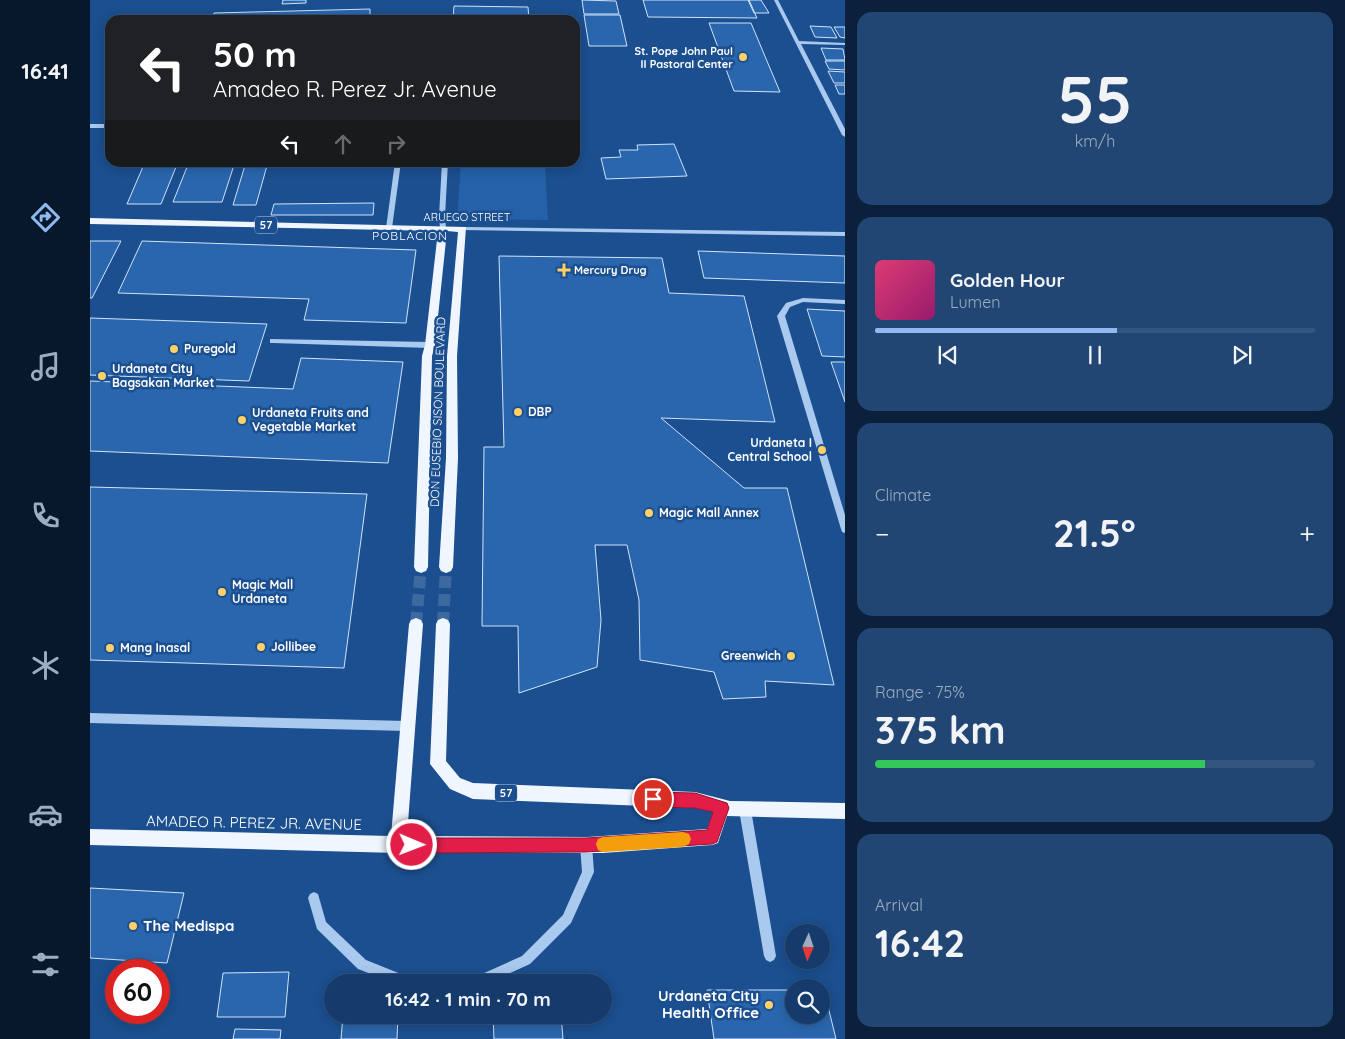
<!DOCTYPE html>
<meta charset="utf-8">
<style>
body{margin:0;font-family:Quicksand,sans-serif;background:#214673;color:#f1f3f6;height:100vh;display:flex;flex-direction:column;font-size:19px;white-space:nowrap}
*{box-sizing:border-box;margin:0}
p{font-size:16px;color:#9dadc1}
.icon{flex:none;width:28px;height:28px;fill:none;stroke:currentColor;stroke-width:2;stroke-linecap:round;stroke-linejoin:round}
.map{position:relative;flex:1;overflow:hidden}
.sheet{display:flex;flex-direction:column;gap:12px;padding:12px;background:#0b203b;width:500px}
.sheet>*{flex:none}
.hud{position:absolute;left:15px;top:15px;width:475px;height:152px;border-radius:15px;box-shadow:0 2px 12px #0003,0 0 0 1px #33557e;background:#202124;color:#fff;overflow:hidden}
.needle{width:32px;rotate:183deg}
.tools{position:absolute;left:695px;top:924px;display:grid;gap:10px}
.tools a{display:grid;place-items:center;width:45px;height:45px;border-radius:50%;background:#143b6b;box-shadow:0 2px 12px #0003,0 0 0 1px #33557e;font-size:25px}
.speed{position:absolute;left:15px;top:959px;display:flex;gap:10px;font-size:25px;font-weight:700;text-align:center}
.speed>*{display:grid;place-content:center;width:65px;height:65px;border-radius:50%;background:#143b6b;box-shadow:0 2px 12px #0003,0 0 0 1px #33557e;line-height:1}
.speed .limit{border:8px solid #d22;background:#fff;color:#111}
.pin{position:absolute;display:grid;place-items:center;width:42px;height:42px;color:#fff;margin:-21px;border:2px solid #fff;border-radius:50%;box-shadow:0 1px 5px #0007}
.me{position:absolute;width:55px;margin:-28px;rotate:91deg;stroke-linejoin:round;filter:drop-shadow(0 0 4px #0008)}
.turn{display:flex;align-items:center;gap:18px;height:105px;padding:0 25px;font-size:22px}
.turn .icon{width:65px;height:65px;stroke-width:2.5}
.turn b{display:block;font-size:35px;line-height:42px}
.lanes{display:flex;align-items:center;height:48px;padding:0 25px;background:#0003;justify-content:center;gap:25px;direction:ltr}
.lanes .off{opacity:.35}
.big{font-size:38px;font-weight:700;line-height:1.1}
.sheet .card{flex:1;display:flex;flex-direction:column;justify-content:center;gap:8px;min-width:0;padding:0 18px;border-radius:15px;background:#214673}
.sheet .dial{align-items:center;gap:0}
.dial b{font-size:65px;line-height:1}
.song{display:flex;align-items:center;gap:15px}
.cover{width:60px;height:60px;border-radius:8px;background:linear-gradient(135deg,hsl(340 70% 55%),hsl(320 70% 35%))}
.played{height:5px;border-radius:2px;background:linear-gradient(90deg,#90b9f0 55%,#33557e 55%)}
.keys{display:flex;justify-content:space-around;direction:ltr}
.heat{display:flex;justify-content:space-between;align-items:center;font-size:28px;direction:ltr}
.charge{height:8px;border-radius:4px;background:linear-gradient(90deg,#34c759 75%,#33557e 0)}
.trip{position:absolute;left:234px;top:974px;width:288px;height:50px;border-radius:25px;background:#143b6b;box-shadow:0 2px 12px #0003,0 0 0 1px #33557e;font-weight:700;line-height:50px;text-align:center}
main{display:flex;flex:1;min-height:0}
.dock{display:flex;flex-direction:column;width:90px;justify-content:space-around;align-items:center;background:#08182b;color:#9dadc1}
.dock .icon{width:35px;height:35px}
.dock .active{color:#90b9f0}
.dock b{font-size:22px;color:#f1f3f6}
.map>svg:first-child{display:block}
.green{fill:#2461a8}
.building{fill:#2a66ad;stroke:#cfe3fa}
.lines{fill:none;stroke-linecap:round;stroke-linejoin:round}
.major-tunnel{stroke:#3d69a0;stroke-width:12;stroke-dasharray:12 6;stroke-linecap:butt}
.minor{fill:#a9c9ee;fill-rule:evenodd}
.major{fill:#f0f6ff;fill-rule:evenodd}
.route{fill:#e11d48;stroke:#92132f}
.slow{fill:#f59e0b}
.poi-dot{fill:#ffd166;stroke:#1b4f8f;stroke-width:2}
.labels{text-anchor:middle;stroke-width:5;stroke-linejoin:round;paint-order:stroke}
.far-poi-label{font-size:11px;font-weight:bold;fill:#fff;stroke:#1b4f8f;text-anchor:end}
.far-street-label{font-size:11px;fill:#fff;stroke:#1b4f8f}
.shield{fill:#1b4f8f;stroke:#bbcadd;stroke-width:1}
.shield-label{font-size:11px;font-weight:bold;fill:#fff}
.far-quarter-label{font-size:12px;letter-spacing:1px;fill:#fff;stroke:#1b4f8f}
.poi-label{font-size:12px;font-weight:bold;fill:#fff;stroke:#1b4f8f;text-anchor:start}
.street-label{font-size:12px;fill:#fff;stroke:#1b4f8f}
.near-street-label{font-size:15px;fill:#fff;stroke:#1b4f8f}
.near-poi-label{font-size:15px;font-weight:bold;fill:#fff;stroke:#1b4f8f;text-anchor:start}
</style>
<main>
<nav class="dock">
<b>16:41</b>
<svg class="icon active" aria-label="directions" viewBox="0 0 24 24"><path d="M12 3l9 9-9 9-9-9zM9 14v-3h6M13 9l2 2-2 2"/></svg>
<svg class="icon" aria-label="music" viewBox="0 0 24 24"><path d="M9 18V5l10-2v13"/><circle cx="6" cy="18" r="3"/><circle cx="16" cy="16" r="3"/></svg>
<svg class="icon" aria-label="phone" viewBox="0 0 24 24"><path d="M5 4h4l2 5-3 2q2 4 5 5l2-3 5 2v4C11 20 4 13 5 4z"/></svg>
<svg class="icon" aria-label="climate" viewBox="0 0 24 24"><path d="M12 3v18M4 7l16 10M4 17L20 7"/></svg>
<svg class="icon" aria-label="car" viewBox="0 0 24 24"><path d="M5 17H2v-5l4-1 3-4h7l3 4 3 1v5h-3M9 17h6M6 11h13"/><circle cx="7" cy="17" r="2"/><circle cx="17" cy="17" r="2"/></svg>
<svg class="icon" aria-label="filters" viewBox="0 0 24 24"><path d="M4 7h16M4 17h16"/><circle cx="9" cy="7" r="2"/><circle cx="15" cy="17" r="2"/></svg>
</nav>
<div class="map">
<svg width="755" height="1039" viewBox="0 0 755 1039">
<rect width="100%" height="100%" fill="#1b4f8f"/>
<path class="green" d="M371,163H455L458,220L367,219Z"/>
<path class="building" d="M193,0H216V3L192,4Z
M492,0L526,1L529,14H494Z
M553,0H659L667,18L558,17Z
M658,0H671L679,13H664Z
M364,6L438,7L439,20H349H363Z
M280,9V20H122L124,13Z
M494,15H530L537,46H499Z
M619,23H661L690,92L644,91Z
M720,26L741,27L747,38L725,37Z
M744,27H755V38L750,37Z
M731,48L753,49L755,60H736Z
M735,61H755V70L739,69Z
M738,71L755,72V83H744Z
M745,85H755V94H749Z
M584,144L597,176L516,179L511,158L531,157L529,150H548L547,145Z
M55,162H88L71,204H37Z
M99,162H145L132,202H83Z
M156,162H178L166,205H143Z
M284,203L283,215H181L184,204Z
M0,241H31L2,298H0Z
M52,241L326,250L316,323L214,320L219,299L28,293Z
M608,251L755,256V283L614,278Z
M409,256L572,258L579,293L654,296L685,422L571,418L654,488H697L744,685L675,681L676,697L633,699L624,672L550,660L549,600L537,545H505L511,620L507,667L429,693L428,626H392L394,447H414Z
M717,309L755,311V357L732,356Z
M0,318L177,324L159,381L0,375Z
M211,358L313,362L298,463L0,451V381L203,389Z
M741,362H755V402Z
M0,487L277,494L254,668L0,660Z
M0,888L94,893L77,963L0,958Z
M199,972L195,1017H127L133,973Z
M617,990H704V1015H731V990H734L746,1039H624Z
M253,1015H308L307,1039H251Z
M403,1015H471L473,1039H404Z
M145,1029L191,1030L190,1039H143Z"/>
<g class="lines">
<path class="major-tunnel" d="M326,624L331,567
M353,624L356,567"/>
<path class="minor" d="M684,0H688L709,41L755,43V45L711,44L755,129V137L752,135Z
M0,124H20V128H0Z
M305,162H311L302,228L299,230L296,228Z
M352,162H358L355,216L356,229L353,231L350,229L349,216Z
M373,227L755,232V236L371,230V228Z
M713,298L755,300V304L713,302L700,307L695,316L755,515V533L752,532L751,529L687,316L696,303Z
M180,339L340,342L344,345L340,348L183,343H180Z
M0,713L317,721L321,722L322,726L321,730L317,731L0,723Z
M655,804L659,806L661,810L686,956L684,960L680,962L676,960L674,956L649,810L651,806Z
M496,839L500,841L502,845L504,872L481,923L440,964L400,982H381L383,978L432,956L473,915L492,872L490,845L492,841Z
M224,892L228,894L236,922L276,960L321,978L323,982H302L268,969L227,929L218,898L220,894Z"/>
<path class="major" d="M0,218L376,227L367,356L368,458L363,567L361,571L356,573L351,571L349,567L356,458L357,356L368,232L357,231L345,345L342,356L338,567L336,571L331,573L326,571L324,567L332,356L335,345L348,231L0,224Z
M326,618L331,620L333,624L317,836L497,837L617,829L623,812L605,808L383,799L360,789L340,764L346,624L348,620L353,618L358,620L360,624L356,761L370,778L383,783L605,792L640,801L755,803V819L637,816L628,843L622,845L513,853H308L0,845V829L301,836L319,624L321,620Z"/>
</g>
<path class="route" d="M563,792L605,793L637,803L639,808L627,842L622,844L496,852L322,853L316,851L314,845L316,840L322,838H496L617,830L623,812L605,808L563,807L558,804L556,799L558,794Z"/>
<path class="slow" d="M593,832L599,834L601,839L599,844L593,847L513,852L508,850L506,844L508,839L513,837Z"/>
<g class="poi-dot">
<circle cx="653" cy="57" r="5"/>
<path d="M471.5 262.5h5v5h5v5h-5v5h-5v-5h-5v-5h5z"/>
<circle cx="84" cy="349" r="5"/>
<circle cx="12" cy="376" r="5"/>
<circle cx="428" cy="412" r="5"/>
<circle cx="152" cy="420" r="5"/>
<circle cx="732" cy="450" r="5"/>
<circle cx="559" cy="513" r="5"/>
<circle cx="132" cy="592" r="5"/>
<circle cx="171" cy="647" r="5"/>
<circle cx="20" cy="648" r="5"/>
<circle cx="701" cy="656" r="5"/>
<circle cx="43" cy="926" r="5"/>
<circle cx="679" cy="1005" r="5"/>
</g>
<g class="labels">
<g class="far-poi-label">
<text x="643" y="55">St. Pope John Paul<tspan x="643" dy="13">II Pastoral Center</tspan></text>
<text x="484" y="274" text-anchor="start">Mercury Drug</text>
</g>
<g class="far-street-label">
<text x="377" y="221">ARUEGO STREET</text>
</g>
<g class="shield">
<rect x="165" y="216.5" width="22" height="17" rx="4"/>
<rect x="405" y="784.5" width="22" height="17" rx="4"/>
</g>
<g class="shield-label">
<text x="176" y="229">57</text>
<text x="416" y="797">57</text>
</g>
<g class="far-quarter-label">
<text x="320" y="240">POBLACION</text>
</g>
<g class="poi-label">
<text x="94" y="353">Puregold</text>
<text x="22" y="373">Urdaneta City<tspan x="22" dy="14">Bagsakan Market</tspan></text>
<text x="438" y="416">DBP</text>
<text x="162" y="417">Urdaneta Fruits and<tspan x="162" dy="14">Vegetable Market</tspan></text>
<text x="722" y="447" text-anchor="end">Urdaneta I<tspan x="722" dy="14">Central School</tspan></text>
<text x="569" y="517">Magic Mall Annex</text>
<text x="142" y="589">Magic Mall<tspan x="142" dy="14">Urdaneta</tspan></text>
<text x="181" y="651">Jollibee</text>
<text x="30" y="652">Mang Inasal</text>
<text x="691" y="660" text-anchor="end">Greenwich</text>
</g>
<g class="street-label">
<text transform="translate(348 412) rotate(-88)" y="4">DON EUSEBIO SISON BOULEVARD</text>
</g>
<g class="near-street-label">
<text transform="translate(164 823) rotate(1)" y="5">AMADEO R. PEREZ JR. AVENUE</text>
</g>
<g class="near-poi-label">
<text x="53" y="931">The Medispa</text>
<text x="669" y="1001" text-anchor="end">Urdaneta City<tspan x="669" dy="17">Health Office</tspan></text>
</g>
</g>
</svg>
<div class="tools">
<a><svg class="needle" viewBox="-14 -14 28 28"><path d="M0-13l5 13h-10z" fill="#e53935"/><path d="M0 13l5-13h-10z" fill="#9dadc1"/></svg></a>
<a><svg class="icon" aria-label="search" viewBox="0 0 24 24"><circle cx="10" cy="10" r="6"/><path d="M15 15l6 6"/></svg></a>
</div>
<div class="speed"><div class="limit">60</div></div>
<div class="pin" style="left:563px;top:799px;background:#d93025"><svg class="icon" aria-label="arrive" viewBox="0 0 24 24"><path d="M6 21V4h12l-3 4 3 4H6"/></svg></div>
<svg class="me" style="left:322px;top:845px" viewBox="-20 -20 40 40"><circle r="17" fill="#e11d48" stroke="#fff" stroke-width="3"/><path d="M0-11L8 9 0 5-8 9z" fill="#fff"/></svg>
<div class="trip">16:42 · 1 min · 70 m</div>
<div class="hud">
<div class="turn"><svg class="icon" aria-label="left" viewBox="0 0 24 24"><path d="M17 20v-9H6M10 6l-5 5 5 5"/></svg><div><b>50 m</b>Amadeo R. Perez Jr. Avenue</div></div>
<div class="lanes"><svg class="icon" aria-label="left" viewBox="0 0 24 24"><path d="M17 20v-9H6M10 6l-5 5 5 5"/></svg><svg class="icon off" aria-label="ahead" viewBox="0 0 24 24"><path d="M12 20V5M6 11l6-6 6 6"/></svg><svg class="icon off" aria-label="right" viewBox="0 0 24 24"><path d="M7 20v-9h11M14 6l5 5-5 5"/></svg></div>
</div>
</div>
<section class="sheet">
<div class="card dial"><b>55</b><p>km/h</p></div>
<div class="card">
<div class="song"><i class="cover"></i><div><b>Golden Hour</b><p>Lumen</p></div></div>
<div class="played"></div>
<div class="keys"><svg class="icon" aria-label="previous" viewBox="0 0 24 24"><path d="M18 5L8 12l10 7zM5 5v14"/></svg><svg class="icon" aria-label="pause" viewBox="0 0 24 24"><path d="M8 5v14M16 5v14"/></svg><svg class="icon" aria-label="next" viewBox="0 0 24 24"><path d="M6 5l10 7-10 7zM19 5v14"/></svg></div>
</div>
<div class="card"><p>Climate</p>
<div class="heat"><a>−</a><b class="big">21.5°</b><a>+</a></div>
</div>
<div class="card"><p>Range · 75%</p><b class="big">375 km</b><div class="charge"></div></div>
<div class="card"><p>Arrival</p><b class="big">16:42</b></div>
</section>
</main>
